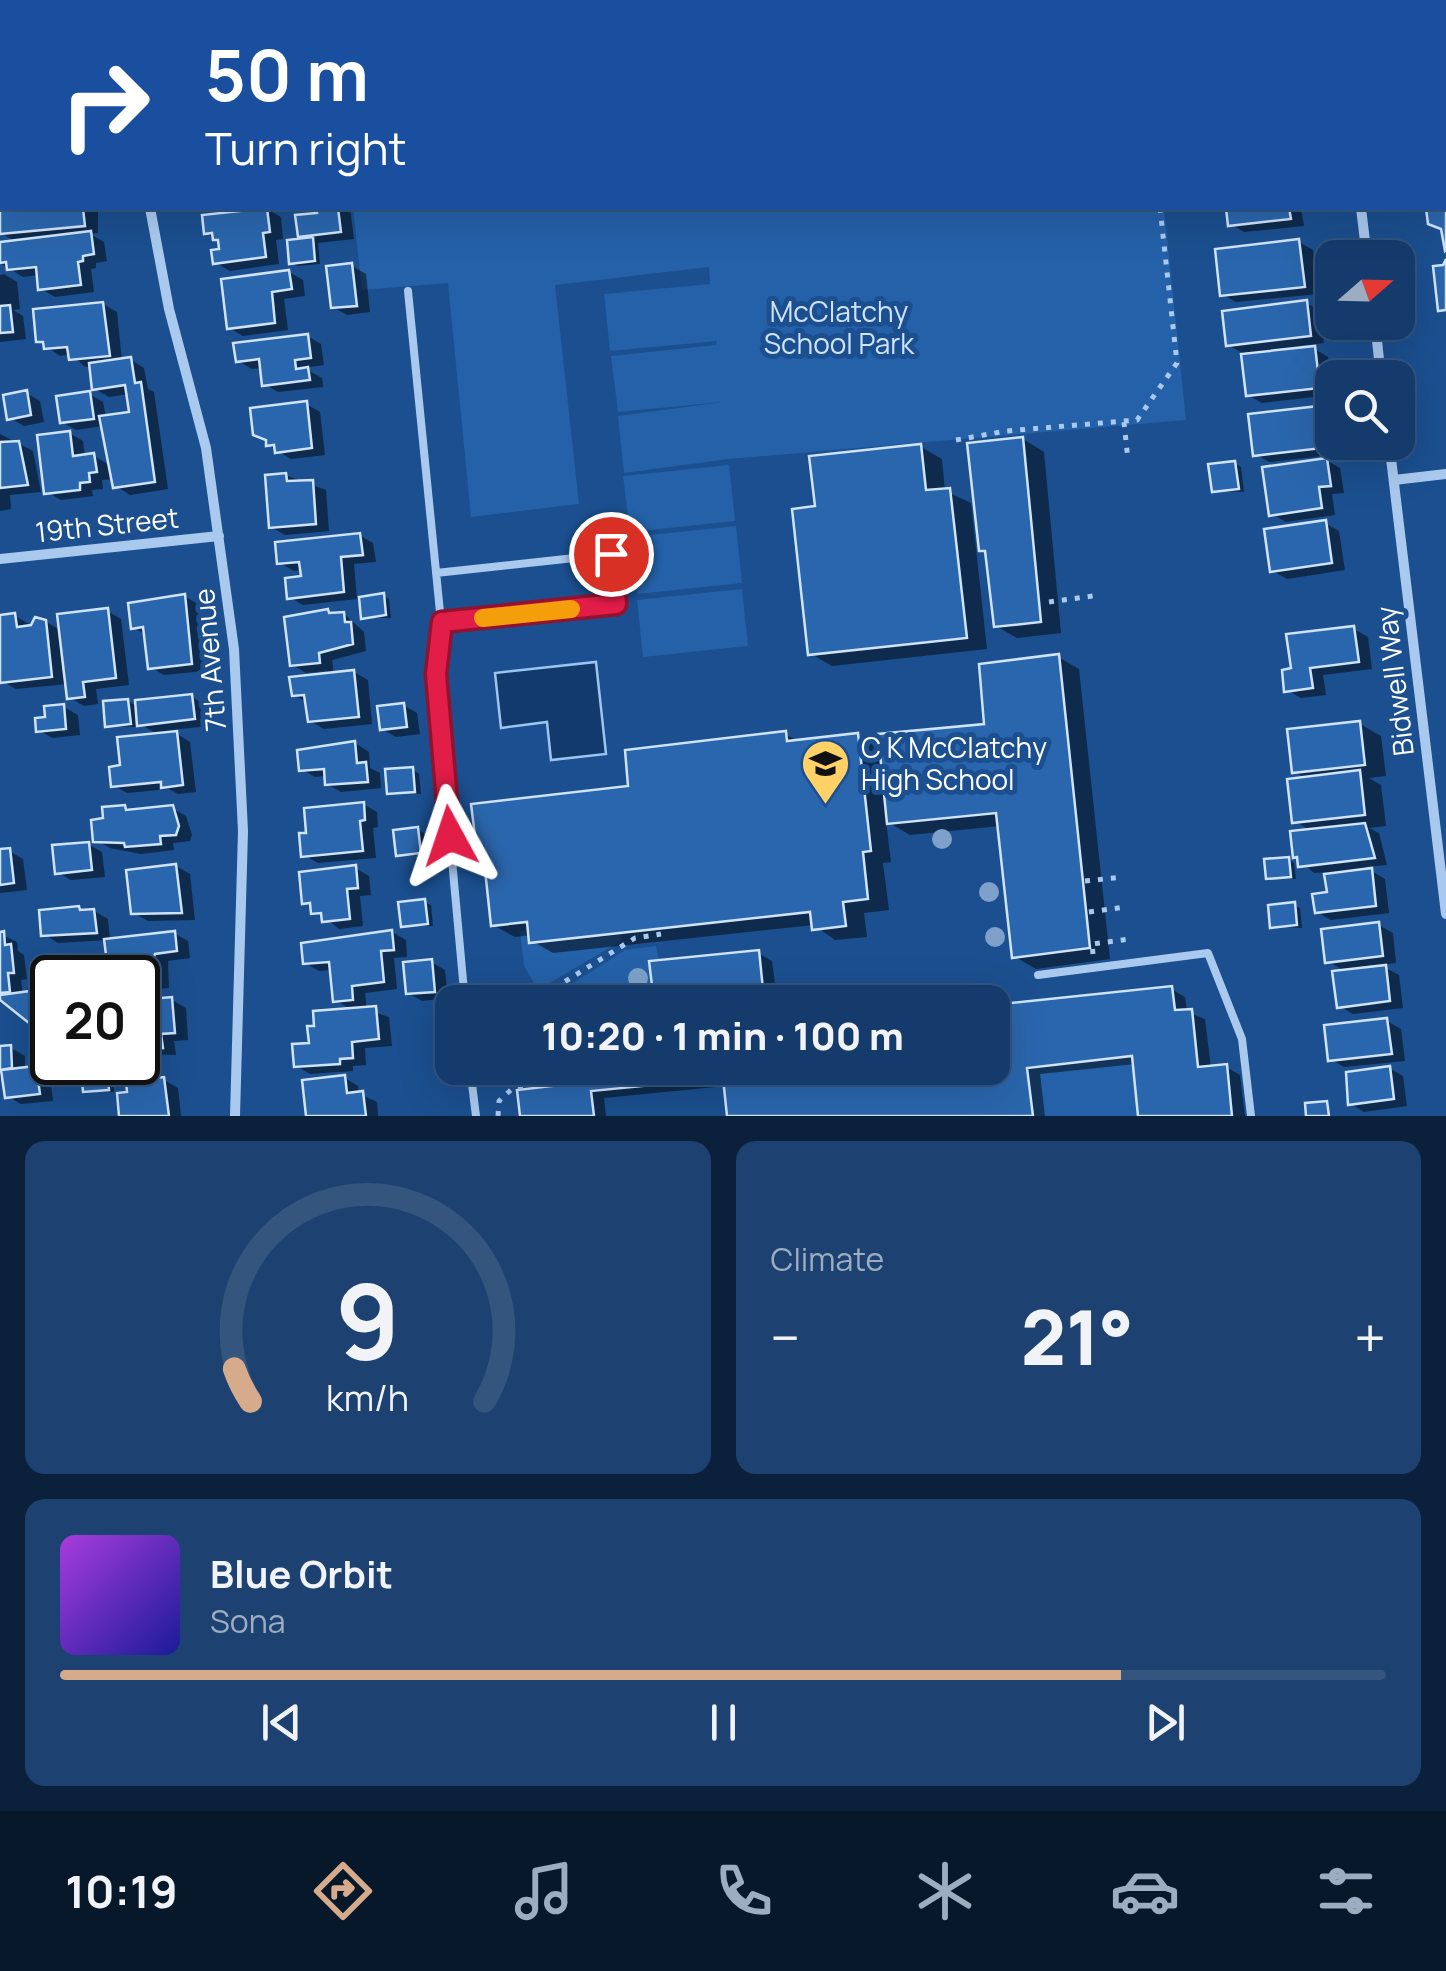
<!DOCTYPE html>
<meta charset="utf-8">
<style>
body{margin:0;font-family:Manrope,sans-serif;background:#1d4271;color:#f1f3f6;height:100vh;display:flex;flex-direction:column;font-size:38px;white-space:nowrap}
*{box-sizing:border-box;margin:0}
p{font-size:32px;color:#9dadc1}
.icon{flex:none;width:55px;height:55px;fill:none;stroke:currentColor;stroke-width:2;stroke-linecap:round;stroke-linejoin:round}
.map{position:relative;height:1116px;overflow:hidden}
.panel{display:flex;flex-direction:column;gap:25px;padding:25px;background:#0b203b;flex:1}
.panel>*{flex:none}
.top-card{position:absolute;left:0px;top:0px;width:1448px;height:210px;box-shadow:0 10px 40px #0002,0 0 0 2px #33557e;background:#1a4fa0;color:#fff;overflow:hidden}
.needle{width:65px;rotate:70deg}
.tools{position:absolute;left:1315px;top:240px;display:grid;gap:20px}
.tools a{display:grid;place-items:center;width:100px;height:100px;border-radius:20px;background:#143b6b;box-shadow:0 10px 40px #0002,0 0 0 2px #33557e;font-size:50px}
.speed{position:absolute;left:30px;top:955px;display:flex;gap:20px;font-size:50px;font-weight:700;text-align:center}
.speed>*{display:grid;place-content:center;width:130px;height:130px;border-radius:50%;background:#143b6b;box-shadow:0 10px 40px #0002,0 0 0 2px #33557e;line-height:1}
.speed .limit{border:5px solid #111;border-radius:15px;background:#fff;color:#111}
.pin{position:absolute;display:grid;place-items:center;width:85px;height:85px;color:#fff;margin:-42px;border:5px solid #fff;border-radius:50%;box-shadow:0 2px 10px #0007}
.me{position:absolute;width:110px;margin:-55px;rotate:355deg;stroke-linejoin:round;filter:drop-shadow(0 0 8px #0008)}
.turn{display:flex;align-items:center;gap:35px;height:210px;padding:0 40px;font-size:45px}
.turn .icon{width:130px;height:130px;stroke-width:2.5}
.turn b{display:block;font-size:70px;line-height:85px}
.big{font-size:75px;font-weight:800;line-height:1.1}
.panel .tile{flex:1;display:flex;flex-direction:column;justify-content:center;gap:15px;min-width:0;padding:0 35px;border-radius:20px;background:#1d4271}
.panel .dial{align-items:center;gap:0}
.dial svg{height:260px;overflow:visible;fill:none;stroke:#33557e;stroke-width:7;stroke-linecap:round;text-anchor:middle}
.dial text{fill:#f1f3f6;stroke:none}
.song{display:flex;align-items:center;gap:30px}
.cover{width:120px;height:120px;border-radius:15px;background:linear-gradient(135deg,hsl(280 70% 55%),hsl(240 70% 35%))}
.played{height:10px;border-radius:5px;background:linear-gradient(90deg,#d6ab8b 80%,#33557e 80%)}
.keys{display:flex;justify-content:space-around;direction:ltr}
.heat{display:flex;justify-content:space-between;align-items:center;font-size:55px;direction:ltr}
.panel .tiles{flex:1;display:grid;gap:25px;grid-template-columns:1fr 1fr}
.tile:last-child{grid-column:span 2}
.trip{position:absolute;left:435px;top:985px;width:575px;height:100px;border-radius:20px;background:#143b6b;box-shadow:0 10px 40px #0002,0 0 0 2px #33557e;font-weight:800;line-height:100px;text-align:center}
.menu{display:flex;height:160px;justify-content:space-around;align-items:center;background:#08182b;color:#9dadc1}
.menu .icon{width:70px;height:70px}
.menu .current{color:#d6ab8b}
.menu b{font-size:45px;color:#f1f3f6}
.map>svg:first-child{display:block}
.green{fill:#2461a8}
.water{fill:#123a6d;stroke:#9cc4f0;stroke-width:2.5}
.shadow{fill:#0007}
.building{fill:#2a66ad;stroke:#cfe3fa;stroke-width:2.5}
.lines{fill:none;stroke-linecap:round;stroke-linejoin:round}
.path{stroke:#a9c9ee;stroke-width:5;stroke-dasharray:5 8;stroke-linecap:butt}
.service{stroke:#a9c9ee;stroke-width:8}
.minor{stroke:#a9c9ee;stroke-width:10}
.tree{fill:#7ea0ca}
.route-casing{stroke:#92132f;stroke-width:25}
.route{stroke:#e11d48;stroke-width:18}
.slow{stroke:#f59e0b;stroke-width:18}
.labels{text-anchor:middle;stroke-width:10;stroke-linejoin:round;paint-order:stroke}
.park-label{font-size:28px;fill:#cfe3fa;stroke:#1b4f8f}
.street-label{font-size:28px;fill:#fff;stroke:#1b4f8f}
.poi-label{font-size:28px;fill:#fff;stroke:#1b4f8f;text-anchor:start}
</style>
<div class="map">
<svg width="1446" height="1116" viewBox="0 0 1446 1116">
<rect width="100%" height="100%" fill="#1b4f8f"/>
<path class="green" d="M328,0H1142L1143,2H328Z
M353,208H1164L1186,420L729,459L624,473L618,416L723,402L618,412L611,356L716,345L717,341L610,351L604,294L710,284L709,267L555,285L579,504L471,517L448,283L362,290Z
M729,465L735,521L630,532L623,476Z
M736,526L742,583L637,594L631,537Z
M742,589L748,646L643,657L637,600Z
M520,931H526L528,945L621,935V941L538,990L524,966Z
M656,946L659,960L649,962L654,1002H571L570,985L625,950Z
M1132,1056L1138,1116H1033L1027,1068Z"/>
<path class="water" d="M596,662L606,754L551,760L547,722L501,728L495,673Z"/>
<path class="shadow" d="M16,0H80L16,2Z
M253,0H297V2H253Z
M1173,0H1199L1200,2H1174Z
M1255,0H1269L1273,2H1237Z
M2,43V75H0V44Z
M0,85L2,87V142L0,139Z
M1446,90V147H1445V92Z
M9,208H98V233L90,234L104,242L107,261L96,263V268L91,269L94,292L55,297L41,289L39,275L23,277L0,263V245L18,243L1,233L0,212Z
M319,208H350L354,239L318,243L320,264L297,266L291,262L308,240L300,236L320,215Z
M1228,208H1301L1304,226L1244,232L1230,224Z
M267,209L281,217L283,239L276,240L279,264L230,271L216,263L223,251L217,239L206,233Z
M1299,242L1313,250L1318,294L1236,302L1222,294Z
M352,266L366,274L370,312L347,315L333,307Z
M289,272L303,280L305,296L284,299L288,330L243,336L229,328Z
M4,274L17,282L20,309L13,310L23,316L26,339L0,342V275Z
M1306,303L1320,311L1324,343L1299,346L1300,351L1315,349L1328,357L1332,395L1262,403L1248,395L1244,354L1228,345Z
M103,304L117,312L122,361L131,360L144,368L148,389L154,392L168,489L130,495L116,486L114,479L102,480L103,489L92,490L93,496L61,500L47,492L69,433L83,441L85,457L94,456L111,466L103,426L76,430L62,422L89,394L103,402L106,417L132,414L129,394L109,397L95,389L92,366L85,367L71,354L60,356L39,341Z
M307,336L321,344L324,365L304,368L322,378L323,387L278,392L264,384L262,368L252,369L238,361Z
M26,393L40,401L44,422L24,426L10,418Z
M306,404L320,412L325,455L291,459L268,445Z
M1318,409L1332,417L1336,455L1327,456L1322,415H1317L1322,456L1269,462L1255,454Z
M0,434L33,451L41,492L10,495L11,509L0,511Z
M1023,439L1044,452L1061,633L1017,638L996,626L988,554L981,550Z
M921,447L942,459L945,491L971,503L987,649L832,666L811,654Z
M1326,460L1340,468L1344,493L1332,494L1335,515L1286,522L1272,514Z
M1235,464L1241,467L1244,492L1214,491Z
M285,475L326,490L329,531L285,535L271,527Z
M1325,523L1339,531L1345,570L1287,579L1273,571Z
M359,535L373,543L376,562L354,564L357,599L303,605L289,597L304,578L303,570L294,571L280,563Z
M184,596L198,604L205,671L164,675L150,667L146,635L133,627Z
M383,596L389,599L391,618H363Z
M107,611L121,619L129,685L96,689L98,704L84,706L70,698L68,684L16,689L2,681L0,617L15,616L34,627L41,619L62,631Z
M328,612L344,614L364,632L366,651L332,660L334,675L354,672L368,680L372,724L324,729L310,721L308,703L294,695L327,675V671L306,673L292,665Z
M1354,629L1368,637L1372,669L1323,675L1326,695L1301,698L1287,690L1294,671Z
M1058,657L1079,669L1110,959L1036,969L1014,956L1000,826L910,835L886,821L891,862L883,863L889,910L864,913L867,937L835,940L814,925L553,953L532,941L531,935L515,937L493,925L486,854L479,850L630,788L785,734L799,742L857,735L882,750L987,727Z
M191,696L205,705L208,726L171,730L190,742L196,792L178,794L169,789L127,793L113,785L123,768L159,735L136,722V727L108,726L128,701L138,707Z
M403,705L417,713L420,734L396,737L382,729Z
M64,707L78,715L80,735L52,738L39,730Z
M1360,724L1381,736L1386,776L1369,778L1381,785L1386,826L1369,828L1379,833L1387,865L1365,867L1385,879L1389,913L1331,920L1317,912L1330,895L1327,872L1314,873L1295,856L1312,831L1294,821L1307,779L1295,772Z
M355,743L369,752L370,768L380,773L381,788L341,792L327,784V776L315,777L301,769Z
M413,770L419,774L421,794L389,792Z
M363,804L377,812L378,827L373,828L376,858L318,863L304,855Z
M125,807L133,812L172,808L186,816L192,835L190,841L173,843L174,850L141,854L110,848L96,840L106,821Z
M418,830L424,833L426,856L399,854Z
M88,844L102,852L105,877L71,880L57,872Z
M9,851L23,859L27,890L0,893V852Z
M1288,859L1294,863L1296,879L1268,878Z
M176,866L190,874L195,920L148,921L134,913Z
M355,868L369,876L371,895L360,896L363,926L339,929L305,902Z
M424,902L431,905L433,926H404Z
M1294,905L1300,908L1302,928L1273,926Z
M94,911L108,919L110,940L174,933L188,941L190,958L168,961L169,988L138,991V978L107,940L58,943L44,934Z
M1379,925L1393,933L1396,963L1380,965L1399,975L1403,1008L1353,1014L1339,1006L1347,972L1327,961Z
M392,932L406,940L407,957L394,958L397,989L365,993L367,1010L389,1017L392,1046L365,1048L366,1065L353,1066V1071L310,1074L297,1066L311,1045L354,1011L335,1000L332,970L319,971L305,963Z
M0,934L17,942L18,951L24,955L27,979L21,980L23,995L36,998L39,1027L6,1001L0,1002Z
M758,953L772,961L777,1000L798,997L806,1002H653L652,964Z
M431,962L445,970L448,998L422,1001L408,993Z
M1171,989L1185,997L1187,1012L1205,1019L1211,1068L1226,1067L1240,1075L1245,1116H1141L1135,1064L1040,1074L1045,1116H729L726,1086L604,1098L606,1116H522L520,1092L624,1080L623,1071L616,1068H992Z
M172,1000L186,1008L188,1040L174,1041L176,1055L138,1054V1003Z
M1387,1021L1401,1029L1405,1061L1344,1067L1330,1059Z
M11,1048L25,1056V1069L36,1068L50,1076L53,1101L21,1104L7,1096L5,1077L0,1078V1049Z
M69,1062H114V1092L86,1091L85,1076L70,1068Z
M1389,1068L1403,1076L1407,1106L1364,1112L1351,1104Z
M345,1078L358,1086L359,1094L377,1102L378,1116H308Z
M164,1080L178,1088L181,1116H123Z"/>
<path class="building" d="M1446,202V250L1445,251L1441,229L1428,224L1426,208H1445Z
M7,208H83L85,226L0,234V209Z
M267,208L270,232L263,233L266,257L213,264L211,250L219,249L218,240H213L212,233L204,234L202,215Z
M316,208H338L341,232L298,237L295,215L317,213Z
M1226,208H1289L1291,219L1228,226Z
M91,231L94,254L83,256V261L78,262L81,285L38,290L36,267L7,270L6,262L0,263V242Z
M313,237L315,261L289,264L287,240Z
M1299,239L1305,287L1220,296L1215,249Z
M1446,259V310L1438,311L1433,266L1443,265Z
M352,263L357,306L331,308L326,266Z
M289,270L292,289L272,292L275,323L227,329L221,279Z
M1307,300L1311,336L1226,346L1222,311Z
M103,302L110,356L69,360L67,347L44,349L43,342H36L33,309Z
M10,305L13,332L0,333V306Z
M308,334L311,358L295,360L296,369L308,367L310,380L262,386L259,359L236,362L233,343Z
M1315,346L1320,388L1246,396L1241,354Z
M131,357L135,383L141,382L155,482L113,488L99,416L129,412L125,385L92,390L89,363Z
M27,390L31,415L7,420L3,395Z
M90,391L94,419L60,423L56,396Z
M307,401L312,448L275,453L274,445L266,446V440L253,435L250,408Z
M1319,406L1323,448L1253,456L1248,414Z
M70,431L73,456L94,453L97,472L89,473L90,482L80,483V490L44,494L37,435Z
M1023,437L1041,622L994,627L985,551H979L967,443Z
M19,441L28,485L0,488V442Z
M921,444L926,490L950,488L967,638L808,655L792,509L815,506L809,456Z
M1327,458L1331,486L1319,487L1322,508L1269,516L1262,467Z
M1235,461L1239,489L1212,492L1208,464Z
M286,473L287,481L313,480L316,524L269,528L265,475Z
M1326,520L1332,563L1270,572L1264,529Z
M360,533L363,555L341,557L344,592L287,599L285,578L301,576L299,562L277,564L275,542Z
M384,593L386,615L361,619L359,597Z
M185,594L192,664L148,669L143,627L131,629L128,603Z
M108,608L116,678L83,682L85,697L67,699L57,614Z
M328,609L329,613L344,612L345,622H351L353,644L319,653L320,663L290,666L284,617Z
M15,613L17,627L31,625L35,617L46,620L52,677L0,683V615Z
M1354,626L1359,662L1310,668L1313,688L1284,692L1282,670L1291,668L1286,634Z
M1059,654L1090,948L1012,958L996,813L887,824L878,734L984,724L979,664Z
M354,670L359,717L308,722L304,695L292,696L289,677Z
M192,694L195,719L137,726L135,700Z
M128,699L131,724L105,727L103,701Z
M404,703L407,727L380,730L377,706Z
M64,704L66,729L36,732L35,718L45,717L44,706Z
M1360,721L1365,765L1292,773L1287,729Z
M177,731L183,785L161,788V782L111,787L109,767L120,765L117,737Z
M786,731L787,741L858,733L871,851L863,852L868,899L843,902L846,926L812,930L810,912L529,943L527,922L491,926L483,851L477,852L471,804L628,786L625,750Z
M355,741L357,763L366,762L368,782L325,785L324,769L299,771L297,750Z
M413,767L415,792L387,794L385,769Z
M1360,770L1365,815L1292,823L1287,779Z
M364,802L365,820L360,821L363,851L301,857L299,833H306L304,808Z
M125,805L126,810L173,805L179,826L176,835L160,836L161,844L125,847L124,843L93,842L91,820L103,818L102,807Z
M1365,823L1375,858L1298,867L1297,857L1293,858L1290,831Z
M418,827L421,853L396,856L393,830Z
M89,842L92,870L55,874L52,845Z
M10,848L14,883L0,885V849Z
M1289,857L1291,877L1266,879L1264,859Z
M176,864L182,913L131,914L126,870Z
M356,865L358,888L347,889L350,919L322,922L321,913L311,914L310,903L302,904L299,872Z
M1372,868L1376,906L1315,913L1312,894L1327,892L1324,874Z
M425,899L428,924L401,927L398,902Z
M1295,902L1297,925L1270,928L1268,905Z
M79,906L80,910L94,909L97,933L41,936L39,910Z
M1379,922L1383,956L1325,963L1321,929Z
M392,930L394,950L381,951L384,982L352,986L353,1000L333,1002L329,962L303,964L301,943Z
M4,931L5,945L11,944L14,973H8L10,992L0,993V932Z
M175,931L177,951L155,954L153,959L155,981L103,978V972L108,971L104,939Z
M759,950L764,999L798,995L799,1002H654L649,961Z
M432,959L435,992L406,994L403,962Z
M1386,965L1390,1001L1337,1008L1332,971Z
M1172,986L1175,1010L1192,1009L1198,1067L1227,1064L1232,1116H1138L1132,1056L1027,1068L1033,1116H727L723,1078L591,1091L594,1116H520L517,1090L621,1078L620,1068H992V1005Z
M30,991L34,1027L0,1000V995Z
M172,997L175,1033L161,1034L163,1048L138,1050V1000Z
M376,1006L379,1039L352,1042L353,1058L340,1059V1064L294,1067L292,1044L309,1043L307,1026H314L313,1011Z
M1387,1018L1392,1054L1328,1061L1324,1025Z
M11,1045L12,1068L0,1070V1046Z
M107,1065L109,1090L83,1092L81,1068Z
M36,1066L40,1094L5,1098L1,1070Z
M1390,1066L1394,1099L1348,1105L1346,1072Z
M345,1075L347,1093L363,1091L366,1116H306L302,1080Z
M164,1077L169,1116H119L117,1093L127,1092L126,1081Z
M1327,1101L1329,1116H1306L1305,1103Z"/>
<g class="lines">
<path class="path" d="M1138,0V2
M1124,422L1128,460
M956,440L1006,431L1137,420L1177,363L1160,208
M1049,602L1093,596
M1085,881L1123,877
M1089,912L1126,907
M1093,954L1092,944L1130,939
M563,983L565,1002
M532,1002L635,938L661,934
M564,1068L571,1077L606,1075L608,1080
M498,1116L499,1101L513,1088L571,1077"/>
<path class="service" d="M408,291L441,622L435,674L465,1002
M436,573L611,554L616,604L441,622
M1038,975L1208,953L1242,1039L1251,1116
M470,1068L476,1116"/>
<path class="minor" d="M131,0V2
M1336,0V2
M150,208L169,309L206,448L234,649L243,831L235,1116
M1361,208L1367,258
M1375,322L1381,378
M1389,442L1446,914
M1394,480L1446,474
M0,559L219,536"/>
</g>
<g class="tree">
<circle cx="942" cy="839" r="10"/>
<circle cx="989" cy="892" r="10"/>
<circle cx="995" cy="937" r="10"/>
<circle cx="638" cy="978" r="10"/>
</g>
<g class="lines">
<defs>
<path id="route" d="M450,836L436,674L442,622L616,604L611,554"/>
</defs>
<use href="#route" class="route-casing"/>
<use href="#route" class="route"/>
<path class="slow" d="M483,618L571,609"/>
</g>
<defs>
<symbol id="school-pin" viewBox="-11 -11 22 30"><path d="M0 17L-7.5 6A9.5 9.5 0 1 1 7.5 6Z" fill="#ffd166" stroke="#1b4f8f"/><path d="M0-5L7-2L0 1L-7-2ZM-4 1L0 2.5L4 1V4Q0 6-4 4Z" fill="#111"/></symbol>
</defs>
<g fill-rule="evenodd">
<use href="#school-pin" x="798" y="736" width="55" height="75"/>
</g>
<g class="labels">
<g class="park-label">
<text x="839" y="322">McClatchy<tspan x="839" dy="32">School Park</tspan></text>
</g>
<g class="street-label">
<text transform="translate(107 525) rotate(-6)" y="10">19th Street</text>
<text transform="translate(210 660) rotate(-95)" y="10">7th Avenue</text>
<text transform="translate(1395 681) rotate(-97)" y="10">Bidwell Way</text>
</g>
<g class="poi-label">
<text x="861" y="758">C K McClatchy<tspan x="861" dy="32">High School</tspan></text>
</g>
</g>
</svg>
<div class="tools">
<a><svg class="needle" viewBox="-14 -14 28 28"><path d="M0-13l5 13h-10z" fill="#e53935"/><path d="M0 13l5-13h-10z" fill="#9dadc1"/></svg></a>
<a><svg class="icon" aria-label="search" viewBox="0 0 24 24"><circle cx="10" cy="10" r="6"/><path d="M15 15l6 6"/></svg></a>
</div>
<div class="speed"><div class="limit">20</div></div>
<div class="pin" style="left:611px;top:554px;background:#d93025"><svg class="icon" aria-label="arrive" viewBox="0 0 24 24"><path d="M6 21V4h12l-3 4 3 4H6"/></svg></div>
<svg class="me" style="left:450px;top:836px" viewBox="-20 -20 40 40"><path d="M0-17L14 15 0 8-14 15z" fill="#e11d48" stroke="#fff" stroke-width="4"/></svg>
<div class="trip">10:20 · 1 min · 100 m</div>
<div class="top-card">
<div class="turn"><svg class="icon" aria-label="right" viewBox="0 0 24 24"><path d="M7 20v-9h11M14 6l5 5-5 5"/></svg><div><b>50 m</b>Turn right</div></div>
</div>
</div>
<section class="panel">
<div class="tiles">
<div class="tile dial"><svg viewBox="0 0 100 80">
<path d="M14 69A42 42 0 1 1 86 69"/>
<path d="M14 69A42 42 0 0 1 9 59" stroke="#d6ab8b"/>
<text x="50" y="56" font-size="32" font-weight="700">9</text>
<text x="50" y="72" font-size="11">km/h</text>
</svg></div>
<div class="tile"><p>Climate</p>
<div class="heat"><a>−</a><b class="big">21°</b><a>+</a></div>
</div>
<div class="tile">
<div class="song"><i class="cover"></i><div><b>Blue Orbit</b><p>Sona</p></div></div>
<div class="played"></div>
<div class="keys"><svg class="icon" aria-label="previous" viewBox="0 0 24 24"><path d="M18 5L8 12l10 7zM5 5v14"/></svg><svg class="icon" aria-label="pause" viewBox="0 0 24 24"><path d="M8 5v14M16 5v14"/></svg><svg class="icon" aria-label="next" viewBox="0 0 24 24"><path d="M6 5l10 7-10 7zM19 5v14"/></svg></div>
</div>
</div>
</section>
<nav class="menu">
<b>10:19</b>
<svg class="icon current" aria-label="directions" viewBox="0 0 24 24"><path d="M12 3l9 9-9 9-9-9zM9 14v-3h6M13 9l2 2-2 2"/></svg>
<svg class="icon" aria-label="music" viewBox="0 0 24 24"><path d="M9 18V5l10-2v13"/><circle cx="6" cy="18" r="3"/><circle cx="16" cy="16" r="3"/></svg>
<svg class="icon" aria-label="phone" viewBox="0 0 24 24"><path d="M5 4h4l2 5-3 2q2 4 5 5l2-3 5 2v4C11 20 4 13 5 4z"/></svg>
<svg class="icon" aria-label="climate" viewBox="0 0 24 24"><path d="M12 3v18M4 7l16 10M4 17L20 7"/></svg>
<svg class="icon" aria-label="car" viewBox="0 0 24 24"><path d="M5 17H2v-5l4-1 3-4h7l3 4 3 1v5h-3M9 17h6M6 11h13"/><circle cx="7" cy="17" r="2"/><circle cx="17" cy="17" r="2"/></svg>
<svg class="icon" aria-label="filters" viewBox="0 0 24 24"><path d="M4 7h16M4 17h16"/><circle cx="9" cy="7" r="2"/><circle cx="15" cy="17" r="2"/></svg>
</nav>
